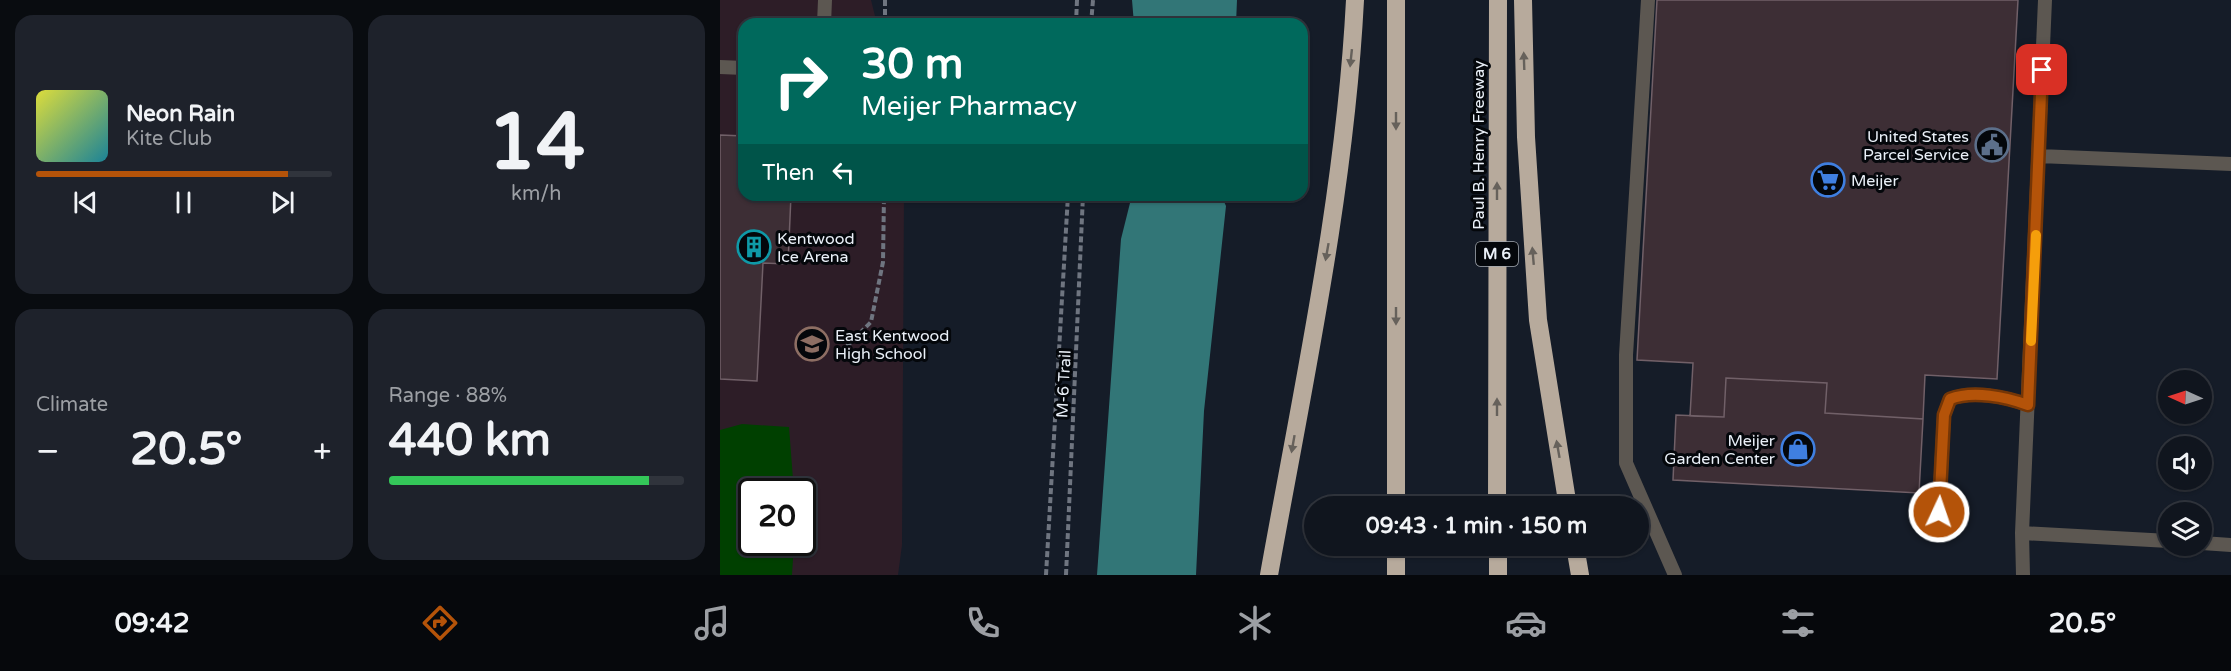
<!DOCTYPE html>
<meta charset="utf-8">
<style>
body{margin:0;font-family:"Varela Round",sans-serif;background:#1e222b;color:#f1f3f6;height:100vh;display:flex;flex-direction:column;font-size:22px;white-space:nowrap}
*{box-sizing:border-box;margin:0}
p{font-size:20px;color:#9c9fa4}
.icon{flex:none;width:33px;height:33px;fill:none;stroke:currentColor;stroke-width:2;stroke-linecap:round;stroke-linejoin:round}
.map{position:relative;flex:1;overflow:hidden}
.side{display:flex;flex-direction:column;gap:15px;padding:15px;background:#090c10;width:720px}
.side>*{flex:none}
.banner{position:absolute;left:18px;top:18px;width:570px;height:183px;border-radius:18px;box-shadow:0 2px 4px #0004,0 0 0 2px #30343c;background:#00695c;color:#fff;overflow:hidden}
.needle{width:39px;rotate:273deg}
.controls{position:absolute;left:1438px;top:370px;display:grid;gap:12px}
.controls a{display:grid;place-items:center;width:54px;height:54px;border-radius:50%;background:#10151e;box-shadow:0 2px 4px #0004,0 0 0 2px #30343c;font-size:30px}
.speed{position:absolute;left:18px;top:478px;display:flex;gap:12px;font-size:30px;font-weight:700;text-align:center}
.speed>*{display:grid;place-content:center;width:78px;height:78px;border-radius:50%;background:#10151e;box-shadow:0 2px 4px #0004,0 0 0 2px #30343c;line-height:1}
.speed .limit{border:3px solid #111;border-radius:9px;background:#fff;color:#111}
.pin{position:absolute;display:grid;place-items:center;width:51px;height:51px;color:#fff;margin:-26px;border-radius:12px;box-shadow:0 3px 9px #0006}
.me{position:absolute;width:66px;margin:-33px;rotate:3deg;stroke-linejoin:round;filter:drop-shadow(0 0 4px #0008)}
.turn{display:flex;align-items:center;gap:21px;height:126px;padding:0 24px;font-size:27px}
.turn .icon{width:78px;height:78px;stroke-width:2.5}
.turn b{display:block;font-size:42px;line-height:51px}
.then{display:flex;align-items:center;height:57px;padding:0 24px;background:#0003;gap:12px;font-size:22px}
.big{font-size:45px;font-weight:800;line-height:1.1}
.side .widget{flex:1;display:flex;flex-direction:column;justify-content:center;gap:9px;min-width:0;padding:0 21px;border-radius:18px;background:#1e222b}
.side .dial{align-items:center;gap:0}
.dial b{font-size:78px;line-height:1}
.song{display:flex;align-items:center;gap:18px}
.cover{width:72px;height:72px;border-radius:9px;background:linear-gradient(135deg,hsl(60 70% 55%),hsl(190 70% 35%))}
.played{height:6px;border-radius:3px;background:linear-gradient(90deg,#b45309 85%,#30343c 85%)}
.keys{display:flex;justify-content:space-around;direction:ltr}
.heat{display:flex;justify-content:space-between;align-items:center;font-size:33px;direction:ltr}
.charge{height:9px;border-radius:4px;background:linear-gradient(90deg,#34c759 88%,#30343c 0)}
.side .tiles{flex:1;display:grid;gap:15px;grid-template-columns:repeat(2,1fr)}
.trip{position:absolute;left:584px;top:496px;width:345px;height:60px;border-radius:30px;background:#10151e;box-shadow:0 2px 4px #0004,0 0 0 2px #30343c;font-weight:800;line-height:60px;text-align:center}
.menu{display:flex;height:96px;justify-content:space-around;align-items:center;background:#06080c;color:#9c9fa4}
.menu .icon{width:42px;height:42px}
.menu .current{color:#b45309}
.menu b{font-size:27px;color:#f1f3f6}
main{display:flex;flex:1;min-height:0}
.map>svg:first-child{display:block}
.education{fill:#2d1d27;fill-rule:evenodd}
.green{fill:#004000}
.water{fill:#327677}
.building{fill:#3d2e35;stroke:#716068;stroke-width:1.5}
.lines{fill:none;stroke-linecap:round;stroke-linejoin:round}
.path{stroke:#6f7580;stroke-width:4;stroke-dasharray:6 3;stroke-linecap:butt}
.lane{stroke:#5c5751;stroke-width:14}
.highway{stroke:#b7aa9c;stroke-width:18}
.oneway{fill:#66615b}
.route-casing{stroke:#753606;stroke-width:15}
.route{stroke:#b45309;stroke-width:10}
.slow{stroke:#f59e0b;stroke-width:10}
.labels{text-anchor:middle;stroke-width:6;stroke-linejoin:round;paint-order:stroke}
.shield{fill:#04070b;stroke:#a5aab1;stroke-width:1.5}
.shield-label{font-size:15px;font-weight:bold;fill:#eaf0f8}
.poi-label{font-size:16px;fill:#eaf0f8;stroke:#04070b;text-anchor:start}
.street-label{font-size:16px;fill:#eaf0f8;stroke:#04070b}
</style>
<main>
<section class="side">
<div class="tiles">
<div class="widget">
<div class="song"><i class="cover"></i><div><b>Neon Rain</b><p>Kite Club</p></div></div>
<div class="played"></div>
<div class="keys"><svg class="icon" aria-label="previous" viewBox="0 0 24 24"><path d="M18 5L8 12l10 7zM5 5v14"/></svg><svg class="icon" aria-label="pause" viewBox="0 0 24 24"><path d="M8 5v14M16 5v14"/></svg><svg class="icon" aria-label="next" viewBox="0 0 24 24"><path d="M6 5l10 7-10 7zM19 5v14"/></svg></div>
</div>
<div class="widget dial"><b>14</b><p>km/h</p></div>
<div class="widget"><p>Climate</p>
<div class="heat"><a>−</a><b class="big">20.5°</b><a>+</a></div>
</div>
<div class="widget"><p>Range · 88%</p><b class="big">440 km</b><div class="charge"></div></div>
</div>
</section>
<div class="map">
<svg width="1511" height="575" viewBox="0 0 1511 575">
<rect width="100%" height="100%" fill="#151c28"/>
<path class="education" d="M0,0H151L157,24H24V195H184L182,545L178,575H0ZM32,492H82V543H32Z"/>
<path class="green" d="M22,424L69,427L74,492H32V543H74L72,575H0V430Z"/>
<path class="water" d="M412,0H517L516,24H414Z
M412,195H501L506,206L484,411L476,575H377L401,239Z"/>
<path class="building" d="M937,0H1298L1277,379L1205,375L1203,419L1105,413L1107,383L1006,378L1004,417L970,416L973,363L917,360Z
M0,135L24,136V195H71L68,264L43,263L37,381L0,379Z
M1006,378L1107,383L1105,413L1203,419L1199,493L953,480L956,415L1004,417Z"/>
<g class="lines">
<path class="path" d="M165,24V0
M356,24L357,0
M371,24L373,0
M127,346L151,322L163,262L164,195
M326,575L348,195
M346,575L363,195"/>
<path class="lane" d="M928,0L906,355V463L955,575
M104,24L105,0
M0,67L24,68
M1319,156L1511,164
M1218,529L1224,415L1230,399C1253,390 1286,397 1308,405
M1302,533L1449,541
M1482,543L1511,545
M1303,575L1302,533L1325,0"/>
<path class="highway" d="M803,0L806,137L818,320L848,507
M676,507V0
M777,507L778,0
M778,546V575
M855,546L860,575
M549,575C583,385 625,194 635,0
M676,575V546"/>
</g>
<defs><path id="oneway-solid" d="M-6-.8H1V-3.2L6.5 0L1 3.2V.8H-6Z" transform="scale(1.5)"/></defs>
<g class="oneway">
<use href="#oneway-solid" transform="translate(631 58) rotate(96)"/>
<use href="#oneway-solid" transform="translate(804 61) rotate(-92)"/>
<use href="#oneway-solid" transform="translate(676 121) rotate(90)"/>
<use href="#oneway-solid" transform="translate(777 191) rotate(-90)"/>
<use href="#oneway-solid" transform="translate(607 252) rotate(100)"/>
<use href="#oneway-solid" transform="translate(813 256) rotate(-95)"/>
<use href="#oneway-solid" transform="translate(676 316) rotate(90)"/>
<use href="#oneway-solid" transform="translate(777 407) rotate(-90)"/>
<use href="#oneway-solid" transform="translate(573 444) rotate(100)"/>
<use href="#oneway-solid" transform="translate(838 449) rotate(-100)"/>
</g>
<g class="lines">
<defs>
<path id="route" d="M1219,512L1224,415L1230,399C1253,390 1286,397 1308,405L1322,70"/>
</defs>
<use href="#route" class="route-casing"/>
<use href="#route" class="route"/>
<path class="slow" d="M1311,341L1316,235"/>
</g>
<defs>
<symbol id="civic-ring" viewBox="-11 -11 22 22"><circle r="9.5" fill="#04070b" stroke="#5c6f8a" stroke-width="1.5"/><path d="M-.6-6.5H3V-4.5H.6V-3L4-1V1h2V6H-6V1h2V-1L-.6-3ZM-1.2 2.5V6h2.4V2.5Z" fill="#5c6f8a"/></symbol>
<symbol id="supermarket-ring" viewBox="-11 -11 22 22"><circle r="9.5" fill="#04070b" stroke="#3f7fe0" stroke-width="1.5"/><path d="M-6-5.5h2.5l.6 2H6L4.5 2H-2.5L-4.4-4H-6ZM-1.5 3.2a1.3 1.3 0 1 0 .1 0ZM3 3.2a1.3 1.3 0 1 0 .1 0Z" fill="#3f7fe0"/></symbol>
<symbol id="building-ring" viewBox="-11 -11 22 22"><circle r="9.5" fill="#04070b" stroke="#0f9aa8" stroke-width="1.5"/><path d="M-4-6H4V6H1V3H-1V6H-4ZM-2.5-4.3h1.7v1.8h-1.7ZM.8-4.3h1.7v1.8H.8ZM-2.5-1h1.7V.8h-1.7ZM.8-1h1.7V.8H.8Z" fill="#0f9aa8"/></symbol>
<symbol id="school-ring" viewBox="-11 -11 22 22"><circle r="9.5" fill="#04070b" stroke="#8d6e63" stroke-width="1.5"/><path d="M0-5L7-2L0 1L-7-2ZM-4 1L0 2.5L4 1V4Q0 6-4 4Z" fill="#8d6e63"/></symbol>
<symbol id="shop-ring" viewBox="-11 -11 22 22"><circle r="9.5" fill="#04070b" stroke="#3f7fe0" stroke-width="1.5"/><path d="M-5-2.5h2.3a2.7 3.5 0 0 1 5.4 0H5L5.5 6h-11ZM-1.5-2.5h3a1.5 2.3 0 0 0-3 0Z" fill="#3f7fe0"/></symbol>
</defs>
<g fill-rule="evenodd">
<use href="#civic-ring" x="1253" y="126" width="38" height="38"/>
<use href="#supermarket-ring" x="1089" y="161" width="38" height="38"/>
<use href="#building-ring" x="15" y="228" width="38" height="38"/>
<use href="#school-ring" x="73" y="325" width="38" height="38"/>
<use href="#shop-ring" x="1059" y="430" width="38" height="38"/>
</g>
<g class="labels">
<rect class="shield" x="756" y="242" width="42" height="24" rx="4.5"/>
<g class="shield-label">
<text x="777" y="259">M 6</text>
</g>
<g class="poi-label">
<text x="1249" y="142" text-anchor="end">United States<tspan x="1249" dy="18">Parcel Service</tspan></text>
<text x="1131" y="186">Meijer</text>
<text x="57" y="244">Kentwood<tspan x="57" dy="18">Ice Arena</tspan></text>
<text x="115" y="341">East Kentwood<tspan x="115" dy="18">High School</tspan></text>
<text x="1055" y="446" text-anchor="end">Meijer<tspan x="1055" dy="18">Garden Center</tspan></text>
</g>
<g class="street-label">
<text transform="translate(758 145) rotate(-90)" y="6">Paul B. Henry Freeway</text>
<text transform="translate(343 384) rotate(-87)" y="6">M-6 Trail</text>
</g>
</g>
</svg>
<div class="controls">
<a><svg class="needle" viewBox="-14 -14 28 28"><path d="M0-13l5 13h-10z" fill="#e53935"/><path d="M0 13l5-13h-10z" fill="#9c9fa4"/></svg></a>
<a><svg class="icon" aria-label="sound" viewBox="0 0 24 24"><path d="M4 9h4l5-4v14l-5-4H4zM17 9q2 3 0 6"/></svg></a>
<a><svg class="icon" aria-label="layers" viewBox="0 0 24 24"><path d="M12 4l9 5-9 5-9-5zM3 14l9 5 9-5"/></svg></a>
</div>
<div class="speed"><div class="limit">20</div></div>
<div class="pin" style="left:1322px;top:70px;background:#d93025"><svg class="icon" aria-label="arrive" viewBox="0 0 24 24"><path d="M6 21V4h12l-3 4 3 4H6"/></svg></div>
<svg class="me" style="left:1219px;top:512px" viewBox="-20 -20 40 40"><circle r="17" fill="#b45309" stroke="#fff" stroke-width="3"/><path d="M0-11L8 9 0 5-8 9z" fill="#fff"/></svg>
<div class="trip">09:43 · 1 min · 150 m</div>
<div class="banner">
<div class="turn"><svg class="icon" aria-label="right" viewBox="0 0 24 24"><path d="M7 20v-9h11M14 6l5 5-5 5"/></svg><div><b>30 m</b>Meijer Pharmacy</div></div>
<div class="then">Then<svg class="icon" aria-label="left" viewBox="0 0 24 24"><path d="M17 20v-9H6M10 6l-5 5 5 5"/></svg></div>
</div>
</div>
</main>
<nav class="menu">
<b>09:42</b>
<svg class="icon current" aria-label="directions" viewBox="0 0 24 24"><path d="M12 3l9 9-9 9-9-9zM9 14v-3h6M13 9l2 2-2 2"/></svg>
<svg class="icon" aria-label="music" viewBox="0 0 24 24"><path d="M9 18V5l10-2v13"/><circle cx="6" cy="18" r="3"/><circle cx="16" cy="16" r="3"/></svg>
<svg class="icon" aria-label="phone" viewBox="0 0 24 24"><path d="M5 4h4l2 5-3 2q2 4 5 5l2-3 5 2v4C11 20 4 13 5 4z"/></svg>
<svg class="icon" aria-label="climate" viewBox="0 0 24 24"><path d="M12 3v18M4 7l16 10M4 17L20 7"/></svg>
<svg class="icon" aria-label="car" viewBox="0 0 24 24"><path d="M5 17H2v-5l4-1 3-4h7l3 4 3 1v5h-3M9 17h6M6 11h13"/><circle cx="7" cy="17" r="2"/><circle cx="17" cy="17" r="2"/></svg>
<svg class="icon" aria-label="filters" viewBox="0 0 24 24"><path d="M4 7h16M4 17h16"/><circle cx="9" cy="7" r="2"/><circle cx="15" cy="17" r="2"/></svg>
<b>20.5°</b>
</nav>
